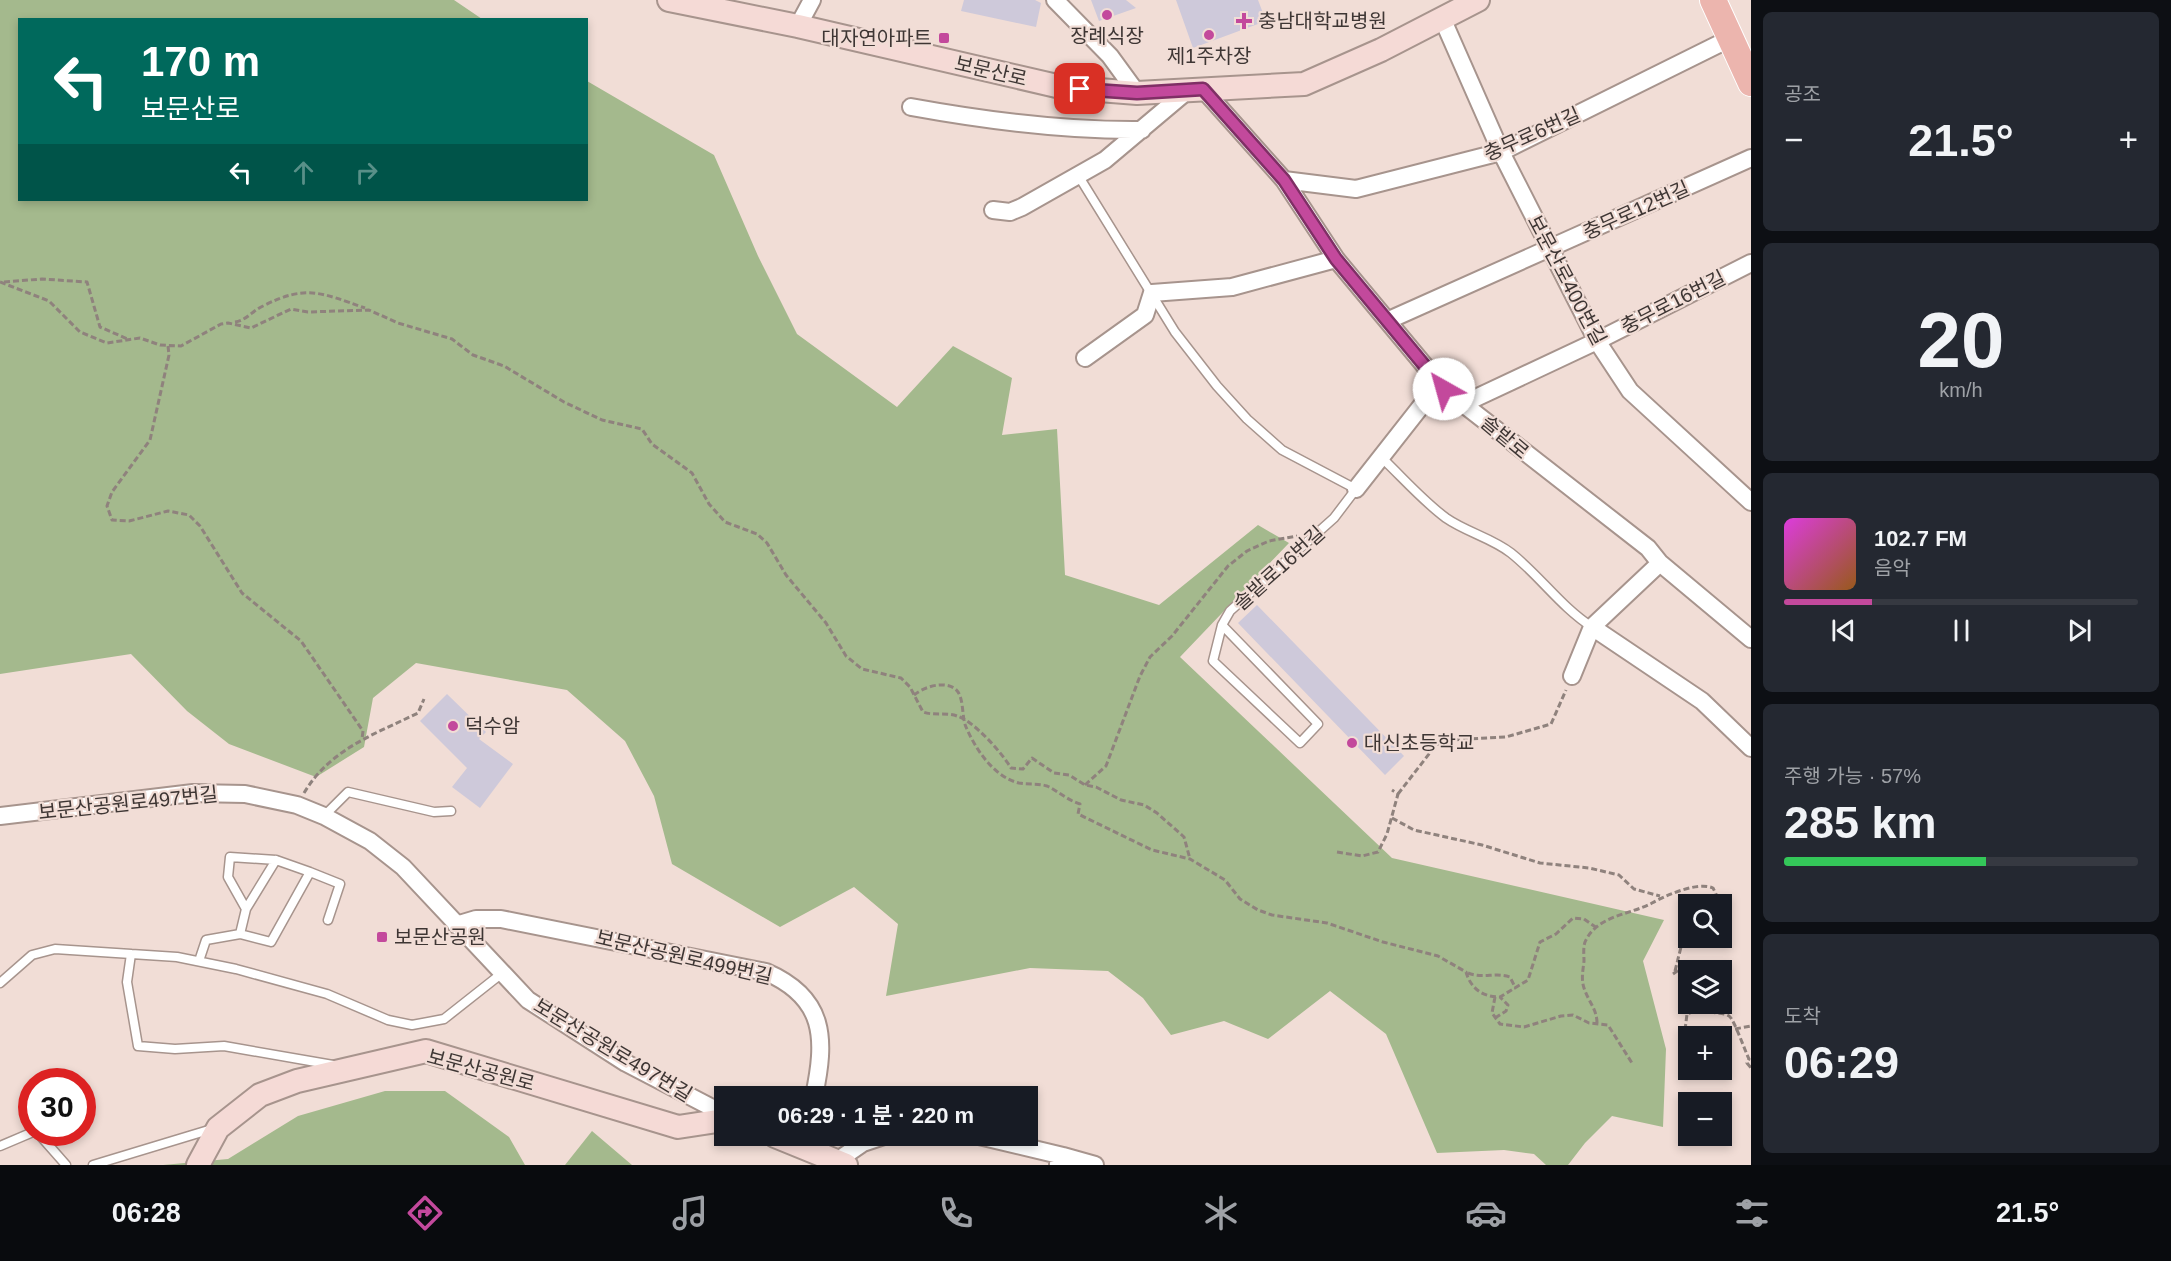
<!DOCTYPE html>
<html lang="ko">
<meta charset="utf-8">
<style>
body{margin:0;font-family:Arial,"Noto Sans KR",sans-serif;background:#242831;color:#f1f3f6;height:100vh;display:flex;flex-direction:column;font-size:22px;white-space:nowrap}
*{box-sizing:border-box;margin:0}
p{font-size:20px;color:#9ea1a6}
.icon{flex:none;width:33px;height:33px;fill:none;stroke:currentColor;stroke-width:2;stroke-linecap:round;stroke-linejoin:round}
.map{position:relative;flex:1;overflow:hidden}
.details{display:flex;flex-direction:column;gap:12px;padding:12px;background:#0d0f14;width:420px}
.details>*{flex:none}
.hud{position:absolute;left:18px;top:18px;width:570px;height:183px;border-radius:0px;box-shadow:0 3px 9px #0003;background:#00695c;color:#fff;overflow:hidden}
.fabs{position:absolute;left:1678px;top:894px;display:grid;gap:12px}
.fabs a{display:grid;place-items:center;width:54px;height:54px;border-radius:0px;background:#171b24;box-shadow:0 3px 9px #0003;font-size:30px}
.speed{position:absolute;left:18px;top:1068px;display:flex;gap:12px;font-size:30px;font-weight:700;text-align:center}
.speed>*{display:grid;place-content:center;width:78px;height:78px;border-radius:50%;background:#171b24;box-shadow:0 3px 9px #0003;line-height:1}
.speed .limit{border:9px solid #d22;background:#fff;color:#111}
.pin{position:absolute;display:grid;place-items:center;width:51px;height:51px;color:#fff;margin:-26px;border-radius:12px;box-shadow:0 3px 9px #0006}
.me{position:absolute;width:66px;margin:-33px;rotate:322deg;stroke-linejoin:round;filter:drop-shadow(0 0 4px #0008)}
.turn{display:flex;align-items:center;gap:21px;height:126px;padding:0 24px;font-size:27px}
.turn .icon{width:78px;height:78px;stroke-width:2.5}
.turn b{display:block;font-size:42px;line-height:51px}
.lanes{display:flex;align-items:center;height:57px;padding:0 24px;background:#0003;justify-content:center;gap:30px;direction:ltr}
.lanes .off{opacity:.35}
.big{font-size:45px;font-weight:700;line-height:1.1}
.details .widget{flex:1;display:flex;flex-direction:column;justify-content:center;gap:9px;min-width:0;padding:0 21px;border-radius:9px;background:#242831}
.details .dial{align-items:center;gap:0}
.dial b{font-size:78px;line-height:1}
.song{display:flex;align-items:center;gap:18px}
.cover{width:72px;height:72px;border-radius:9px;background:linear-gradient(135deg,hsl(300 70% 55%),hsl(30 70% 35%))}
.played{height:6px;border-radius:3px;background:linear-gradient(90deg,#c3499c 25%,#363941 25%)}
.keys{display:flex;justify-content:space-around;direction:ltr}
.heat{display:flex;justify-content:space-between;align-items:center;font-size:33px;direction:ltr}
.charge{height:9px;border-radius:4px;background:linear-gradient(90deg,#34c759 57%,#363941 0)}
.trip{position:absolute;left:714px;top:1086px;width:324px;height:60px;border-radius:0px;background:#171b24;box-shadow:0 3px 9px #0003;font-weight:700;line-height:60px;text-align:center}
.menu{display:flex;height:96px;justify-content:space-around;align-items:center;background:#090b0e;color:#9ea1a6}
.menu .icon{width:42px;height:42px}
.menu .selected{color:#c3499c}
.menu b{font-size:27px;color:#f1f3f6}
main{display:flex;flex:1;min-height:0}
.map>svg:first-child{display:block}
.forest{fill:#a4b98d}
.building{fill:#cec9da}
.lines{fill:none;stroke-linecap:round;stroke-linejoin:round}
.lane-casing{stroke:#a7948d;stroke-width:11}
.street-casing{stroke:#a7948d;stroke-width:20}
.secondary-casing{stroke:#a7948d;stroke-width:26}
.primary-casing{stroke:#fff;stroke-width:28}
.path{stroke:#8f827d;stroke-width:3;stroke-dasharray:6 3;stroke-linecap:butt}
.lane{stroke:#fff;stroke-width:8}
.street{stroke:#fff;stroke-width:16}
.secondary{stroke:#f5dad6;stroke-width:22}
.primary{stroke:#ecb5ae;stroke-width:26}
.route-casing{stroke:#7f2f65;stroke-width:15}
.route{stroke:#c3499c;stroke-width:10}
.poi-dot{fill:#c3499c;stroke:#f1ddd6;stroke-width:2}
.labels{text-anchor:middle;stroke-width:4.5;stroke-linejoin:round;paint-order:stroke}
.poi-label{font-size:20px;fill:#3e3634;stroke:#f1ddd6;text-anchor:start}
.street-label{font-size:20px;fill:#3e3634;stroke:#f1ddd6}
</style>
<main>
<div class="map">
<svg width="1751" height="1165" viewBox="0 0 1751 1165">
<rect width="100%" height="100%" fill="#f1ddd6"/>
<path class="forest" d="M0,0H454L482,19L20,20V200H586L587,81L714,155L758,256L797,334L897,407L953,346L1012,378L1002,435L1057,429L1065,575L1159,605L1258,525L1289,543L1180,657L1392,858L1664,920L1643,961L1666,1049L1663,1127L1612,1116L1585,1143L1568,1165H1546L1534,1154L1504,1150L1437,1153L1386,1034L1330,991L1268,1039L1224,1021L1171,1035L1143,998L1108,971L1030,968L886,996L898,924L854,887L780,927L672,864L654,796L625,741L567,690L416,663L373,698L364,747L316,777L229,744L187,711L131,654L0,674Z
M385,1091H445L509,1137L525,1165H163L228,1159L298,1116Z
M592,1131L632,1165H565Z"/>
<path class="building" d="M964,0H1035L1041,3L1036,27L961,11Z
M1091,0H1126L1136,8L1099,21Z
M1176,0H1258L1266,21L1193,48Z
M1257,605L1404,756L1385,775L1238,623Z
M447,694L486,732L479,739L513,764L480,808L452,787L467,768L420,721Z"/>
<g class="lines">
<defs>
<path id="lane" d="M1078,175L1175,332L1217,386L1247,419L1282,450L1356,489L1334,518L1230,611L1222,625L1318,724L1300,743L1213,661L1222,625
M1382,458C1403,478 1423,501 1446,518C1466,532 1492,538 1511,553C1540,576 1561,607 1592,627
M324,816L348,792L434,812L451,811
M310,872L340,884L328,920
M246,909L276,860
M131,954L127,982L138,1046L175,1049L224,1046L333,1065
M199,961L206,940L240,934L271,942L310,872L276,860L230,857L228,877L246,909L240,934
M0,983L32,955L55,949L177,957L236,969L327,994L388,1020L412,1025L444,1019L501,974
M37,1132L66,1165
M0,1146L33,1132
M93,1165L212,1129"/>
<path id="street" d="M1055,0L1110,56L1137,93
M1442,18L1501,152L1597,341L1630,391L1751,502
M798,26L812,0
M1203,89L1284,180L1336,259L1444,389L1648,548L1660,563L1751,639
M911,107C988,121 1064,131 1142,130
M1284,180L1356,189L1501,152L1731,38
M993,210L1010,212L1022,207L1105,160L1187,91
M1389,320L1751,158
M1085,358L1145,315L1152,293L1232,287L1336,259
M1465,403L1597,341L1751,263
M1356,489L1422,405L1444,389
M1592,627L1702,701L1751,748
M1572,676L1592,627L1660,563
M0,816L193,793L245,794L297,805L324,816L370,841L403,867L528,1000L626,1063L724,1114
M456,925L476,919H501L766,972C826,998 826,1039 814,1096
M979,1136L1063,1156
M838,1160L863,1143L884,1136
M1058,1164L1063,1156L1095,1165"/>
<path id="secondary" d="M669,0L798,26L1061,87L1137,93L1304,84L1381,50L1478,0
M775,1136L846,1165
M198,1165L218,1128L260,1095L297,1081L426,1051L678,1127L724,1120"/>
<path id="primary" d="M1713,0L1751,83"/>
</defs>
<use href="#lane" class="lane-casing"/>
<use href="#street" class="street-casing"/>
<use href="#secondary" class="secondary-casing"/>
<use href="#primary" class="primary-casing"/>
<path class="path" d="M0,282L49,301L80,332L107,343L140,338L160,345L181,346L221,324L228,323L251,328L291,309L308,312L369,310L398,323L452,339L473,355L504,366L564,402L602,420L642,429L652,444L692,473L709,504L725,522L757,534L767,543L786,575L826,623L846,656L862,669L901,678L910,687L923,712C934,716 946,712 957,716C974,721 1002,753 1011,768L1023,769L1032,758L1054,773L1069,775L1085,785L1096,787L1121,800L1144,805L1157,813L1184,837L1190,859
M4,282L42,279L87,282L100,327L130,340
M235,322C247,320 252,311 263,306C306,284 322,293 365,308
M168,346L169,355L150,440L112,492L107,506L112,520L129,521L168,511L189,515L200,526L242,593L301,641L363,731L362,739
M914,695C924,687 942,681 954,688C965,695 961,716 966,727C976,750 994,777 1019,783C1029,785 1037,783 1047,786C1058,791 1067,800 1080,804L1078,814L1152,850L1190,859L1225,880L1240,899L1258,910L1272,915L1327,923L1383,942L1438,956L1466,972C1471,989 1483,997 1500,997L1528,980L1540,942L1556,934L1573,918L1584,919L1597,928
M1085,785L1106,766L1140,676L1150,657L1172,636L1228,566L1247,551L1269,541L1297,536
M304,793C330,749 375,734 418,713L424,699
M1398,794L1436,745L1450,740L1506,737L1551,724L1566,690
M1392,818L1414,830L1482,845L1540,863L1589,868L1619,875L1634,889L1660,896
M1337,852L1362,856L1378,852L1387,834L1398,794L1392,790
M1675,971L1682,943V924L1689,918
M1468,973C1482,979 1496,972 1510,977L1516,989
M1673,974L1680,969L1693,970
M1495,997L1492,1013L1500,1024L1524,1027L1561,1016L1573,1015L1589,1023L1608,1025L1632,1063
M1705,1004L1710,1012C1716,1013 1724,1013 1729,1016C1734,1019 1745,1051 1749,1059L1747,1063L1751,1068
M1495,1018L1506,1011L1508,1005L1500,997
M1597,1023C1597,1009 1588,1001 1584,988C1581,979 1583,970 1584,961C1584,955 1583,948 1585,942C1597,915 1630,915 1652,903C1665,896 1697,881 1713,888L1716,894L1712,904
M1735,1029L1751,1026
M1685,1030L1687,1014L1706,1007"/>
<use href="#lane" class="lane"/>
<use href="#street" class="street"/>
<use href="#secondary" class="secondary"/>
<use href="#primary" class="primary"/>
</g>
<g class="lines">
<defs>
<path id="route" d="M1080,89L1137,93L1203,89L1284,180L1336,259L1444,389"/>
</defs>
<use href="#route" class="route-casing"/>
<use href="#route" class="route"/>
</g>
<g class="poi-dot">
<circle cx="1107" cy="15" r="6"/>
<path d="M1241 12h6v6h6v6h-6v6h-6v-6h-6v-6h6z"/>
<circle cx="1209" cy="35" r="6"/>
<rect x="938" y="32" width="12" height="12" rx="3"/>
<circle cx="453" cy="726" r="6"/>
<circle cx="1352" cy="743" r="6"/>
<rect x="376" y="931" width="12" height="12" rx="3"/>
</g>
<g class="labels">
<g class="poi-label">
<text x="1258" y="28">충남대학교병원</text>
<text x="1107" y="43" text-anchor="middle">장례식장</text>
<text x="932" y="45" text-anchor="end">대자연아파트</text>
<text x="1209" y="63" text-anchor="middle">제1주차장</text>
<text x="465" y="733">덕수암</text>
<text x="1364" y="750">대신초등학교</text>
<text x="394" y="944">보문산공원</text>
</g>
<g class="street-label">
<text transform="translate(991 71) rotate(13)" y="7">보문산로</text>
<text transform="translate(1532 134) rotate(-24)" y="7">충무로6번길</text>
<text transform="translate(1636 210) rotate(-24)" y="7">충무로12번길</text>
<text transform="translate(1567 280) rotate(62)" y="7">보문산로400번길</text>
<text transform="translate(1673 302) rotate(-27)" y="7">충무로16번길</text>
<text transform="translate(1505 437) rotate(40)" y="7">솔밭로</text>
<text transform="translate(1279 568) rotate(-42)" y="7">솔밭로16번길</text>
<text transform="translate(128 803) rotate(-6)" y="7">보문산공원로497번길</text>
<text transform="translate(684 957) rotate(13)" y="7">보문산공원로499번길</text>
<text transform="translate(613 1050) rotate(31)" y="7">보문산공원로497번길</text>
<text transform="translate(481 1070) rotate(15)" y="7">보문산공원로</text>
</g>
</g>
</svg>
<div class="fabs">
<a><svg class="icon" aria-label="search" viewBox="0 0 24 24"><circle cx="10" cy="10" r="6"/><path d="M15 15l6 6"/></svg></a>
<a><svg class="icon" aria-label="layers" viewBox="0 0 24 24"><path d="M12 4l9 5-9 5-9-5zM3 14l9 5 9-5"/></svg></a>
<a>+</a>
<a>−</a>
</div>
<div class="speed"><div class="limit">30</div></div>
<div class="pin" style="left:1080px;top:89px;background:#d93025"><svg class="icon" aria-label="arrive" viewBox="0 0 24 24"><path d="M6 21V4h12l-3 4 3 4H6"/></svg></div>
<svg class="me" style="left:1444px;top:389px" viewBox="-20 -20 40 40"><circle r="19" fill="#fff"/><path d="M0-13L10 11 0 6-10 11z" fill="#c3499c"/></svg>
<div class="trip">06:29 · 1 분 · 220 m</div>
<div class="hud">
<div class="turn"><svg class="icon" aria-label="left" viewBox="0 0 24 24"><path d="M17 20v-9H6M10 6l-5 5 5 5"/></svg><div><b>170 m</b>보문산로</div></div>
<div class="lanes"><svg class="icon" aria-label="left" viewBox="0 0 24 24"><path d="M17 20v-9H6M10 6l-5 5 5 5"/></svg><svg class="icon off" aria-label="ahead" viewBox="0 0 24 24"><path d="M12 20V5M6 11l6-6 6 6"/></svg><svg class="icon off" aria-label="right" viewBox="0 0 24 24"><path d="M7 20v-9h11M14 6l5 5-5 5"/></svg></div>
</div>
</div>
<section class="details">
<div class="widget"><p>공조</p>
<div class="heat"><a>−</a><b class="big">21.5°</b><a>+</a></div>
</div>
<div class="widget dial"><b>20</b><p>km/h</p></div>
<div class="widget">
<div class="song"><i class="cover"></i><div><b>102.7 FM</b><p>음악</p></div></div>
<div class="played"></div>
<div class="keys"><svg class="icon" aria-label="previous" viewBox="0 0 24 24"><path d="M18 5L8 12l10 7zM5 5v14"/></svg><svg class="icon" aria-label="pause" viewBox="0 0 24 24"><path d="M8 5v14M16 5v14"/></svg><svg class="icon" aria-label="next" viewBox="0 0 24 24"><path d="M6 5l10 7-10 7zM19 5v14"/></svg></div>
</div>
<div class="widget"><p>주행 가능 · 57%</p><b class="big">285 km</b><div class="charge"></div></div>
<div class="widget"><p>도착</p><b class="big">06:29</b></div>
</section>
</main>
<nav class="menu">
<b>06:28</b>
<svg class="icon selected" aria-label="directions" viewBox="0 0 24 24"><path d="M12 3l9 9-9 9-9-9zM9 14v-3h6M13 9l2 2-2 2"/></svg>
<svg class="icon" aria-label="music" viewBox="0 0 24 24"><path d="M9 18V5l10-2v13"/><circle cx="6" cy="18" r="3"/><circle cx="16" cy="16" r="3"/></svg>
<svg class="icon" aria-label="phone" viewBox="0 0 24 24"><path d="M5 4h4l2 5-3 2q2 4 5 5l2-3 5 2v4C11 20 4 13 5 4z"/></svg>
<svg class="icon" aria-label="climate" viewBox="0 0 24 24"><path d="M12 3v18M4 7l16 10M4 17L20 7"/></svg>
<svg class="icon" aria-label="car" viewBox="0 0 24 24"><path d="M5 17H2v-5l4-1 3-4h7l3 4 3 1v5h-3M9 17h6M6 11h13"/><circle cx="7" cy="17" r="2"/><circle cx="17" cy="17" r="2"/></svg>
<svg class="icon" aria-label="filters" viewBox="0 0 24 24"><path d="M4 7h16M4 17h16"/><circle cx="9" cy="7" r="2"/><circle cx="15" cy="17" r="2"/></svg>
<b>21.5°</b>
</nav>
